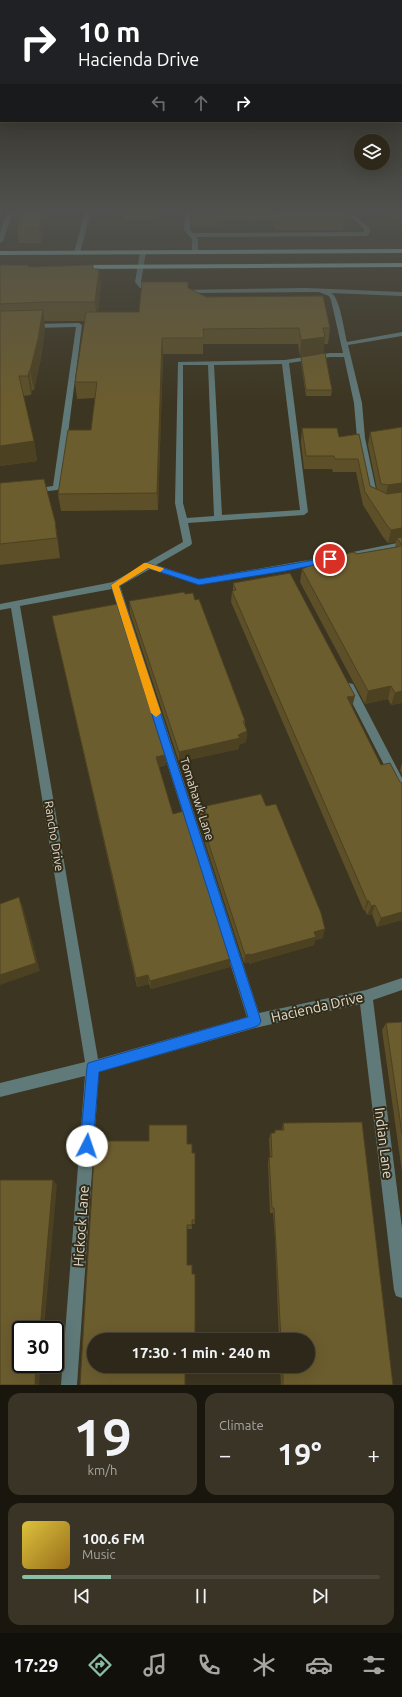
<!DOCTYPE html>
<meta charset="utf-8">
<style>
body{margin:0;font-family:Ubuntu,sans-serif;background:#393426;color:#f1f3f6;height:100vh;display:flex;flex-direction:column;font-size:15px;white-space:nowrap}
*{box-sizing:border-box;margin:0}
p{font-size:13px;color:#a7a6a2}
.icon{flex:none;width:22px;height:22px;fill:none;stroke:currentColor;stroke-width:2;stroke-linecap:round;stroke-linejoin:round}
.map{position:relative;height:1385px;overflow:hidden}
.sheet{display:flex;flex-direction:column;gap:8px;padding:8px;background:#19160e;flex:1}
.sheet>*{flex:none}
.banner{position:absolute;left:0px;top:0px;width:402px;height:122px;box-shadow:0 4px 16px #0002,0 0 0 1px #484438;background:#202124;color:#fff;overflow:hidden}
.buttons{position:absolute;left:354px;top:134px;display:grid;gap:8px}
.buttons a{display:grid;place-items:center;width:36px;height:36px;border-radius:50%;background:#2d2819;box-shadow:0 4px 16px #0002,0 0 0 1px #484438;font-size:20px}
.speed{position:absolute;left:12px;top:1321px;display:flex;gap:8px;font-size:20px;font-weight:700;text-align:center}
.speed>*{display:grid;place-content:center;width:52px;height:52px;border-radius:50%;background:#2d2819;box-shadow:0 4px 16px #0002,0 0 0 1px #484438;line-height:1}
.speed .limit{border:2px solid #111;border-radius:6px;background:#fff;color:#111}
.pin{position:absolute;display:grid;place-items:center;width:34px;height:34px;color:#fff;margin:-17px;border:2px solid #fff;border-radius:50%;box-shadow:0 1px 4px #0007}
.me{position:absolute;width:44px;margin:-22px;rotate:4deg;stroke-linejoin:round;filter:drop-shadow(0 0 3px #0008)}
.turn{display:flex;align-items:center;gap:14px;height:84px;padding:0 12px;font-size:18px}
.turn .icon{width:52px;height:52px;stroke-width:2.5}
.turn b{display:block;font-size:28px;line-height:34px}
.lanes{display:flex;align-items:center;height:38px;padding:0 12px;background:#0003;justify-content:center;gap:20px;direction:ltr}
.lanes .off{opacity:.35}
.big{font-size:30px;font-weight:700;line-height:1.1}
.sheet .tile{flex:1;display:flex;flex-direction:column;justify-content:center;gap:6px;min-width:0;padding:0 14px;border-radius:12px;background:#393426}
.sheet .dial{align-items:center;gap:0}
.dial b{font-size:52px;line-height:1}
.song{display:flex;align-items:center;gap:12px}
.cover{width:48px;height:48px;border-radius:6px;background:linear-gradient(135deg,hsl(50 70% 55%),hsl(40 70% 35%))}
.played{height:4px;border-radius:2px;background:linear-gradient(90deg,#8abfa5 25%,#484438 25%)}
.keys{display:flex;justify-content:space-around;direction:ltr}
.heat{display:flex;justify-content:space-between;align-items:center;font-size:22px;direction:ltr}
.sheet .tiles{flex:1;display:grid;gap:8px;grid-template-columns:1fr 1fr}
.tile:last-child{grid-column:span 2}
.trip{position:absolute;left:87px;top:1333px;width:228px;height:40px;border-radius:20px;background:#2d2819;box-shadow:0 4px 16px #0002,0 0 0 1px #484438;font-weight:700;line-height:40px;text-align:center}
.tabs{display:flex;height:64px;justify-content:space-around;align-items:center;background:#12100a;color:#a7a6a2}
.tabs .icon{width:28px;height:28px}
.tabs .on{color:#8abfa5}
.tabs b{font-size:18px;color:#f1f3f6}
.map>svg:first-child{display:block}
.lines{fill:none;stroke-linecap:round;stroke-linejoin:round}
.minor{fill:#607a79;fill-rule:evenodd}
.major{fill:#87bdba;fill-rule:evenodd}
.rail{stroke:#908b7b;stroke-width:2;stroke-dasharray:1 2.5;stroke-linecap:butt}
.wall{fill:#5d5028}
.shaded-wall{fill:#4c4121}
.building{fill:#6c5d2f;stroke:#4c4121}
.route{fill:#1a73e8;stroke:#114b97}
.slow{fill:#f59e0b}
.labels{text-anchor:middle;stroke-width:4;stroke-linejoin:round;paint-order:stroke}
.street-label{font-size:12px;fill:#e0dcd0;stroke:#322b17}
.near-street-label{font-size:14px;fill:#e0dcd0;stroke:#322b17}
</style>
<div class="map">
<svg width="402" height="1385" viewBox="0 0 402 1385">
<rect width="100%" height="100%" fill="#3c3521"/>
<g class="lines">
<path class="minor" d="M7,211H13L3,241L0,243V233Z
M85,211H91L80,253L77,255L74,253Z
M185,211H190V230L193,233L364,232V229L345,211H350L370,229L369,234L366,236L196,237L198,239V252L195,254L192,252V239L184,230Z
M143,250L146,252L141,282L144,286L156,289V291L140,288L135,282L140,252Z
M306,288L402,292V296L331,293C340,297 344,331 347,342L402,332V336L348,345L362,403L365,438L378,499L374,502L370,499L357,438L354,403L344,357H330L289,363L308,512L304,515L188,523L192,543L191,545L156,565L199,579L320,558L324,561L323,563L199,585L150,569L120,586L259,1013L366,990L402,978V990L373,1000L402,1228V1298L396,1296L394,1290L360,1004L255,1028L99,1072L77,1385H61L85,1076L0,1097V1083L85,1062L11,608L0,610V604L113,582L143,565L144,563L148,562L183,542L175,503L178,362L285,360L330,353H343L331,300L329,296L319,292L180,293L178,292V290ZM282,364L300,510L222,515L214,365ZM183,365H208L214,516L187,518L183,503ZM112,589L247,1017L98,1059L20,606Z
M79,323L82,325L61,488L57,490L31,493V489L53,486L76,327L32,328L29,326L32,324Z
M402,542V548L343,560L339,557L343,554Z
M349,683L353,684L402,778V794L398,792L344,687L345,684Z"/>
<path class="major" d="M402,249V253L0,255V251Z
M402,263V267L80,269L77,267L80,265Z"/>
<path class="rail" d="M388,211L402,222"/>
</g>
<path class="wall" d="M0,211H6L3,217H0Z
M12,211H48L41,243H19L17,228L20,217H13Z
M123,211H155L154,220H124Z
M192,211H345V217L343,230H275L273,220H222V226H192Z
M0,265H29V267L99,269L101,287L98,312H139L188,288L206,297L330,328L328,344H324L323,353L300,356L298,344H203V354H163L158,510L61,511L58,494L91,430L95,398L77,399L75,382L85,321H44L45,329L41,358L34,390H32L31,395L23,396L34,441L37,461L0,466Z
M301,357L332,390L331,396H306L301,363Z
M402,427V703L391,705L388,699L365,704L300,582L302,569L306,568V561L356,554L395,547L396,542L388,543L383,537L363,505L356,472H333L332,469H304L301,442L302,428L339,437L359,434L370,486L377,489L368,445L370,432Z
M0,483L55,521L58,541L60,558L0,565Z
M233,583L352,707L402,920L377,927L372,914L367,915L365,910L364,911L231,602L232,591H233Z
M129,601L245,721V725L247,731L246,742L239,745V749L179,762L130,613Z
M52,616L165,755L166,765L159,767L173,814L230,959V967L151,989L149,984L137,987Z
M402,763V775L400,770Z
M266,806L323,938L315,940L314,945L249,964V962L244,963L197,818V808Z
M402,1022V1172L382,1030L386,1023Z
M283,1123L393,1385H281L280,1366H308V1340H279L275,1240L273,1213H270L268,1163L269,1157H270L269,1139L271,1133H274L275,1130H282Z
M187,1131V1144L192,1153H195V1224H192V1229H187L94,1340L149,1141Z"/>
<path class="shaded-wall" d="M2,211H6L3,217Z
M43,211H48L41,243L39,228Z
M154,211H155L154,220Z
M99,269L101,287L97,321L95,302Z
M43,310L45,329L41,358L34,390L30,371Z
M325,337L323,353L300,356L301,340Z
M162,338L163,354L158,510L157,493Z
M29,371L32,390L31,395L28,376Z
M34,441L37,461L0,466V446Z
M402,483V494L385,498L388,485Z
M55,521L58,541L60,558L57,538Z
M402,528V539L397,538L396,542L388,543L391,530Z
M391,686L388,699L365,704L368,691Z
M402,691V703L391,705L395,693Z
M355,696L352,707L345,708L347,697Z
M247,731L246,742L239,745V749L179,762V752L238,735Z
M165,755L166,765L156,767V757Z
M19,897L23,907L40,971L0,985V975Z
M367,901H369L365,910L364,911Z
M375,905L372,914L367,915L371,906Z
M402,912V920L377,927L381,918Z
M325,929L323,938L315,940L314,945L249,964L250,955L314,932Z
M250,954L249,962L244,963L245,955Z
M230,959V967L151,989L150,981Z
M148,975L149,984L137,987L136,978Z
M53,1180L57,1185L44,1330H40Z
M36,1364H41L39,1385H35Z"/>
<path class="building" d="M23,211H43L39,228H17Z
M192,211H222V213H191Z
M275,211H345V217H276Z
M0,265H29L28,267L93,265V269H99L95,302H44L0,304Z
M142,282H188V288L206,297L323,296L330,328H323L325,337L301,340L299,328L203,329L204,338H162L157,493L58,494L68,430H91L97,382H75L86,312H139Z
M43,310L38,339L30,371H29L28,376H19L34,441L0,446V311Z
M325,353L332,390H306L301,357Z
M402,427V483L388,485L381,484L370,432Z
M302,428H337L339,437L359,434L370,486L387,494L402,492V528L391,530L386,524L365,492L358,459H335L334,456H306Z
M44,479L55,521L57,538L0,544V483Z
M402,537V691L395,693L391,686L368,691L302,569L309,566L306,561L355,552L356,554L397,547L402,545L397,538Z
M290,573L355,696L347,697L381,765L390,763L400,782L402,783V912L381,918L375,905L371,906L369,901H367L232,591L236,590L233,583Z
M184,592L185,594L193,593L195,600L199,599L245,721H243L247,731L238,735L240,738L179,752L129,601Z
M117,604L165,755L156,757L173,814L184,811L230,959L150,981L148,975L136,978L52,616Z
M261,794L266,806L276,804L321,913L325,929L314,932L316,937L250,955V954L245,955L197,808Z
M19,897L36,963L0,975V904Z
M402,1022V1134L386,1023Z
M362,1122L393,1385H283V1366H308V1340H281L274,1208H272L269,1157H272L271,1133H275V1130H284L283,1123Z
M149,1125H187V1144H192V1153H195V1220H192V1225H187V1265H192V1274H195V1340H94V1366H185V1385H80L95,1141H149Z
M0,1180H53L40,1330H21V1364H36L35,1385H0Z"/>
<linearGradient id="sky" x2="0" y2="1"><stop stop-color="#211d12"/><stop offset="0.52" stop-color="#50514e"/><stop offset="1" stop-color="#50514e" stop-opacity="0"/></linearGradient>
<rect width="402" height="404" fill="url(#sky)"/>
<path class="route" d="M330,557L334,559L333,561L286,571L199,585L148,568L119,586L261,1021L259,1025L255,1027L99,1072L93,1146L92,1151L87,1153L82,1151L80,1146L87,1067L88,1063L248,1017L111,585L147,563L199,579L286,565Z"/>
<path class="slow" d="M144,563H147L163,568L164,569L160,572L148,568L119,586L161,713L156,717L151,713L111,585Z"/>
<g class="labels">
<g class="street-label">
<text transform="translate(197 799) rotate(72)" y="4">Tomahawk Lane</text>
<text transform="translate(54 836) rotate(81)" y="4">Rancho Drive</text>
</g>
<g class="near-street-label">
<text transform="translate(317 1007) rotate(-13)" y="5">Hacienda Drive</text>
<text transform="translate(384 1143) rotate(83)" y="5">Indian Lane</text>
<text transform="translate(81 1226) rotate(-86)" y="5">Hickock Lane</text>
</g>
</g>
</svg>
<div class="buttons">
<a><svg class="icon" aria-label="layers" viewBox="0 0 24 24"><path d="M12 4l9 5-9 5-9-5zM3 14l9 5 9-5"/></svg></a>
</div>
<div class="speed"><div class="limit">30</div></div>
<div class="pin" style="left:330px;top:559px;background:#d93025"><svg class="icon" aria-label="arrive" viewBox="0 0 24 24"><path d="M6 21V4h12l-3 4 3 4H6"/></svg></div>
<svg class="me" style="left:87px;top:1146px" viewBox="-20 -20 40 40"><circle r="19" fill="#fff"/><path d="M0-13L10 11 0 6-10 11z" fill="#1a73e8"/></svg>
<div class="trip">17:30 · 1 min · 240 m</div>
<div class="banner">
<div class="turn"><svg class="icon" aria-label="right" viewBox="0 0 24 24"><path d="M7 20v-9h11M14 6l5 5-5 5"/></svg><div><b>10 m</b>Hacienda Drive</div></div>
<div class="lanes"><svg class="icon off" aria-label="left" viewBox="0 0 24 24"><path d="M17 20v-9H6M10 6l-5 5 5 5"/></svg><svg class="icon off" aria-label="ahead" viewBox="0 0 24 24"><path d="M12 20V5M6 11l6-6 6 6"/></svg><svg class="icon" aria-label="right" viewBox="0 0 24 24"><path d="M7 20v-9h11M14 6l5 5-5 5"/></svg></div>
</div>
</div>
<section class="sheet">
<div class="tiles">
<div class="tile dial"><b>19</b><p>km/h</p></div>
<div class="tile"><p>Climate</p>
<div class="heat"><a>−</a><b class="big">19°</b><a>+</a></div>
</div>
<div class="tile">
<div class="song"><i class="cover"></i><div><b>100.6 FM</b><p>Music</p></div></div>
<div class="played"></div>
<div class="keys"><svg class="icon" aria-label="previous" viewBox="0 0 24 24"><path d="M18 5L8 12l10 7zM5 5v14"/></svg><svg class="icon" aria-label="pause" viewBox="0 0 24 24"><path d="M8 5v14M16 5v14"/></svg><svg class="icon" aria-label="next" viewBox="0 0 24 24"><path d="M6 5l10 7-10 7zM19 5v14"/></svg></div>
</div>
</div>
</section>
<nav class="tabs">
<b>17:29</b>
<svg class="icon on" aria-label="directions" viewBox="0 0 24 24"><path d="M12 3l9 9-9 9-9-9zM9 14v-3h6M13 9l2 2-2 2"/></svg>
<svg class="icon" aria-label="music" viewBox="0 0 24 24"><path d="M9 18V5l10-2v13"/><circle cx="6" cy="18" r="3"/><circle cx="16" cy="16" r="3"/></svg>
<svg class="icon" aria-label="phone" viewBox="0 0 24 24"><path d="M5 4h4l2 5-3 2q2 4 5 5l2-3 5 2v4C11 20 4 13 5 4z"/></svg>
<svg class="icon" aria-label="climate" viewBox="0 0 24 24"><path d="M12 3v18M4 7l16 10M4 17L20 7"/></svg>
<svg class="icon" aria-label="car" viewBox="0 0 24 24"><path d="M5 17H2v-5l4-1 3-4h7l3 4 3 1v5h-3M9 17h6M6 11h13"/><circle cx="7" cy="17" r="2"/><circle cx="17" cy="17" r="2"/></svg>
<svg class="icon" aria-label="filters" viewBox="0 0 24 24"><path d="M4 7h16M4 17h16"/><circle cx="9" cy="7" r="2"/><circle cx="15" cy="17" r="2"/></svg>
</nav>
